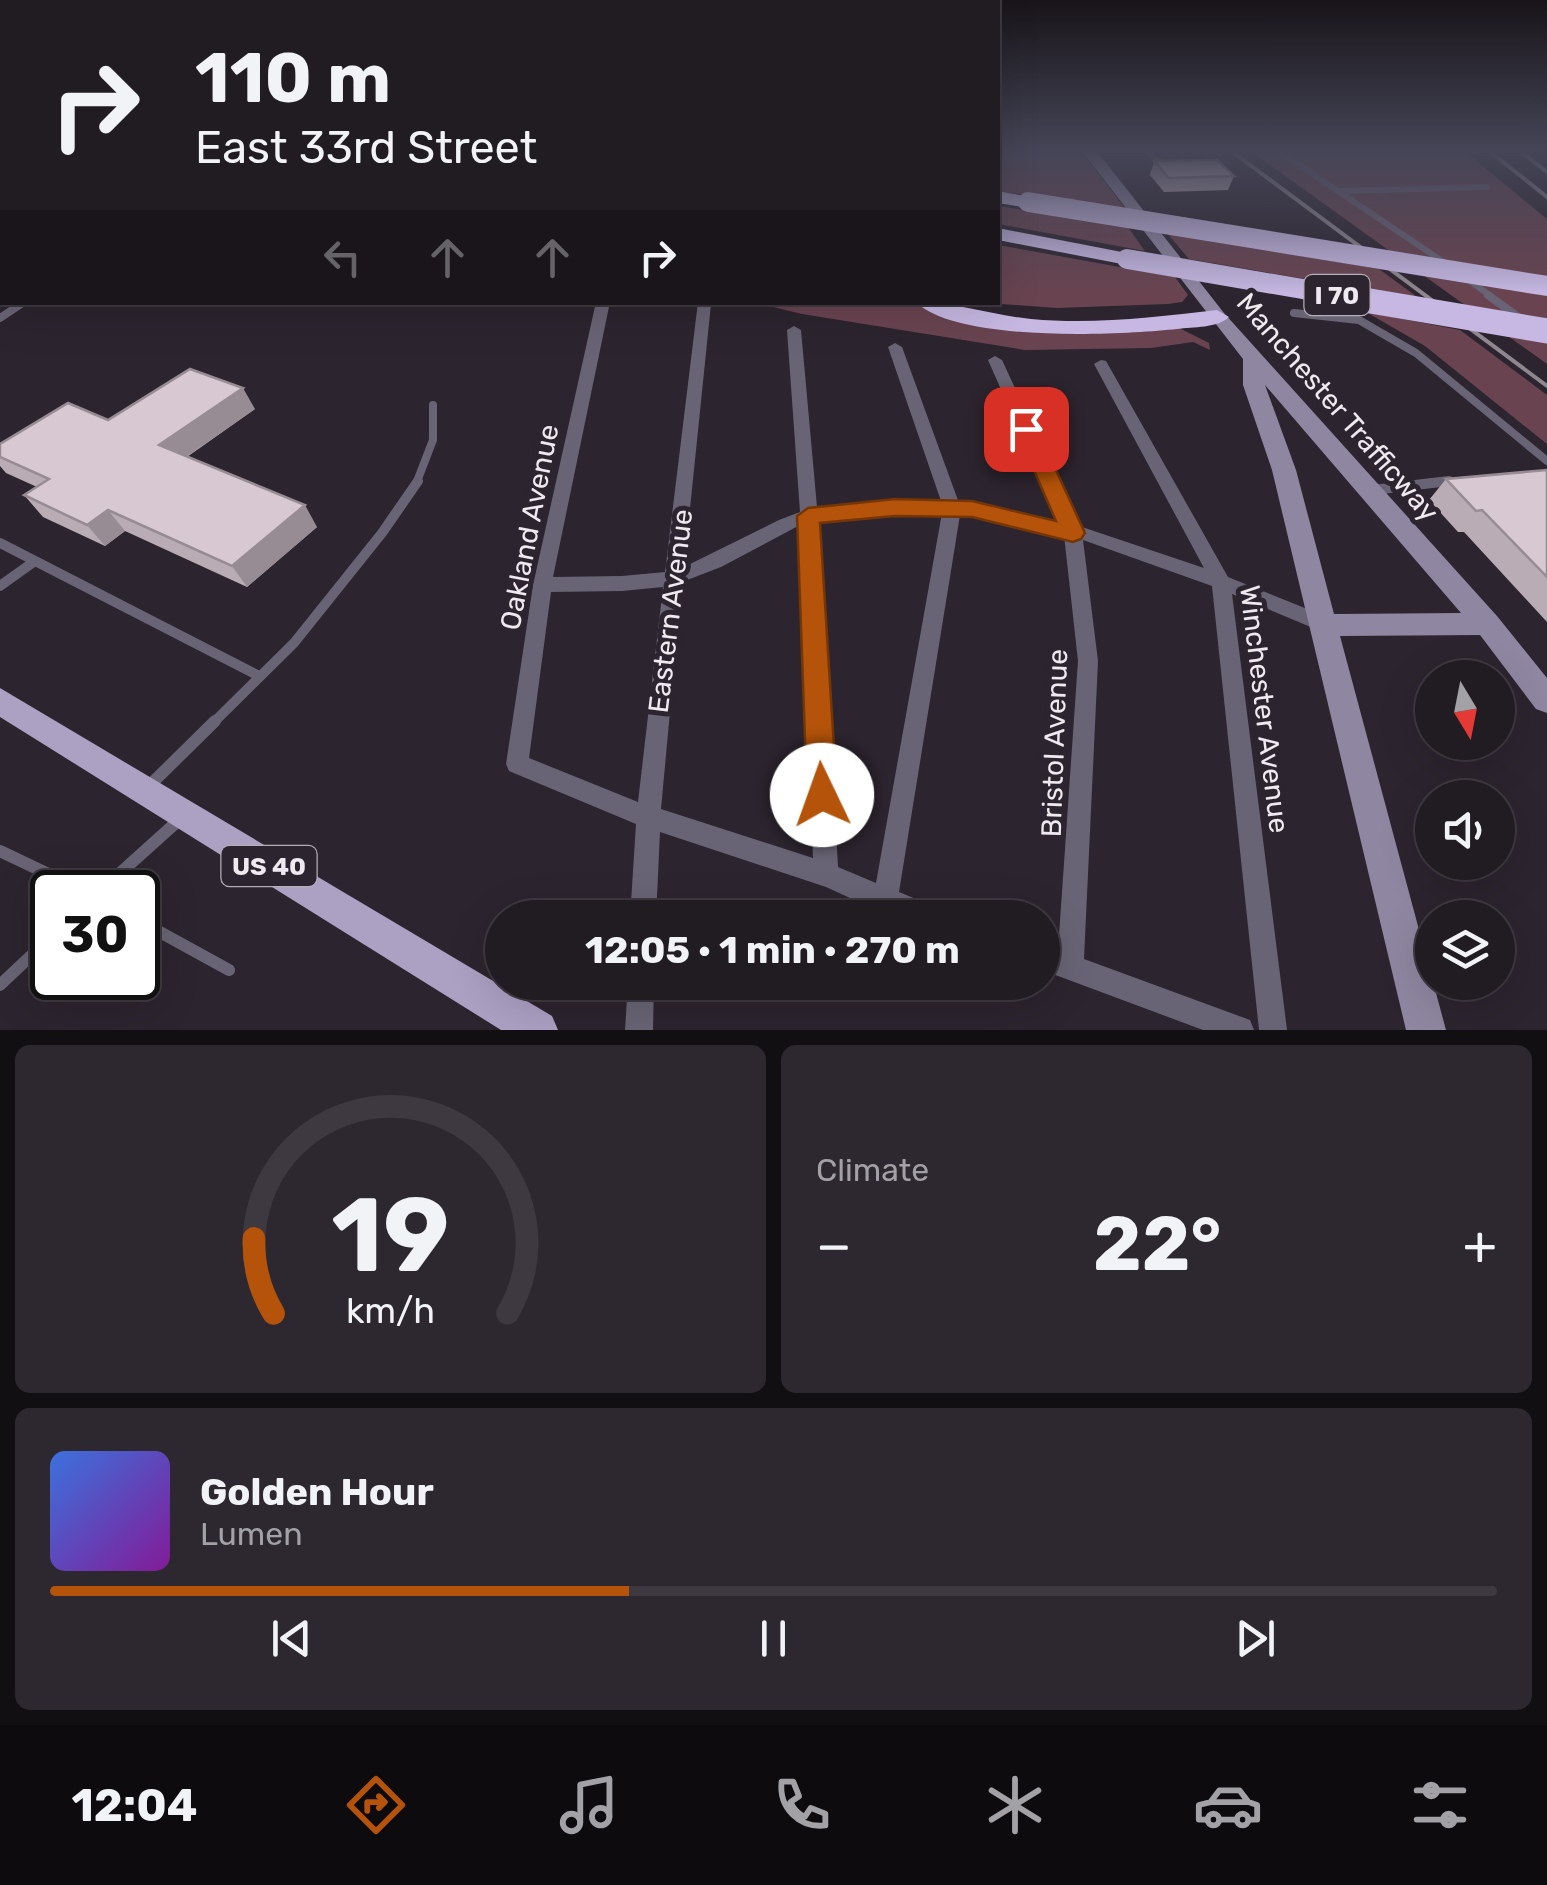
<!DOCTYPE html>
<meta charset="utf-8">
<style>
body{margin:0;font-family:Rubik,sans-serif;background:#2d282f;color:#f1f3f6;height:100vh;display:flex;flex-direction:column;font-size:38px;white-space:nowrap}
*{box-sizing:border-box;margin:0}
p{font-size:32px;color:#a2a1a5}
.icon{flex:none;width:55px;height:55px;fill:none;stroke:currentColor;stroke-width:2;stroke-linecap:round;stroke-linejoin:round}
.map{position:relative;height:1030px;overflow:hidden}
.details{display:flex;flex-direction:column;gap:15px;padding:15px;background:#120f13;flex:1}
.details>*{flex:none}
.banner{position:absolute;left:0px;top:0px;width:1000px;height:305px;box-shadow:0 10px 40px #0002,0 0 0 2px #3e3940;background:#211b22;color:#f1f3f6;overflow:hidden}
.needle{width:65px;rotate:170deg}
.buttons{position:absolute;left:1415px;top:660px;display:grid;gap:20px}
.buttons a{display:grid;place-items:center;width:100px;height:100px;border-radius:50%;background:#211b22;box-shadow:0 10px 40px #0002,0 0 0 2px #3e3940;font-size:50px}
.speed{position:absolute;left:30px;top:870px;display:flex;gap:20px;font-size:50px;font-weight:700;text-align:center}
.speed>*{display:grid;place-content:center;width:130px;height:130px;border-radius:50%;background:#211b22;box-shadow:0 10px 40px #0002,0 0 0 2px #3e3940;line-height:1}
.speed .limit{border:5px solid #111;border-radius:15px;background:#fff;color:#111}
.pin{position:absolute;display:grid;place-items:center;width:85px;height:85px;color:#fff;margin:-42px;border-radius:20px;box-shadow:0 5px 15px #0006}
.me{position:absolute;width:110px;margin:-55px;rotate:357deg;stroke-linejoin:round;filter:drop-shadow(0 0 8px #0008)}
.turn{display:flex;align-items:center;gap:35px;height:210px;padding:0 30px;font-size:45px}
.turn .icon{width:130px;height:130px;stroke-width:2.5}
.turn b{display:block;font-size:70px;line-height:85px}
.lanes{display:flex;align-items:center;height:95px;padding:0 30px;background:#0003;justify-content:center;gap:50px;direction:ltr}
.lanes .off{opacity:.35}
.big{font-size:75px;font-weight:700;line-height:1.1}
.details .card{flex:1;display:flex;flex-direction:column;justify-content:center;gap:15px;min-width:0;padding:0 35px;border-radius:15px;background:#2d282f}
.details .dial{align-items:center;gap:0}
.dial svg{height:260px;overflow:visible;fill:none;stroke:#3e3940;stroke-width:7;stroke-linecap:round;text-anchor:middle}
.dial text{fill:#f1f3f6;stroke:none}
.song{display:flex;align-items:center;gap:30px}
.cover{width:120px;height:120px;border-radius:15px;background:linear-gradient(135deg,hsl(220 70% 55%),hsl(290 70% 35%))}
.played{height:10px;border-radius:5px;background:linear-gradient(90deg,#b45309 40%,#3e3940 40%)}
.keys{display:flex;justify-content:space-around;direction:ltr}
.heat{display:flex;justify-content:space-between;align-items:center;font-size:55px;direction:ltr}
.details .tiles{flex:1;display:grid;gap:15px;grid-template-columns:1fr 1fr}
.card:last-child{grid-column:span 2}
.trip{position:absolute;left:485px;top:900px;width:575px;height:100px;border-radius:50px;background:#211b22;box-shadow:0 10px 40px #0002,0 0 0 2px #3e3940;font-weight:700;line-height:100px;text-align:center}
.tab-bar{display:flex;height:160px;justify-content:space-around;align-items:center;background:#0d0b0e;color:#a2a1a5}
.tab-bar .icon{width:70px;height:70px}
.tab-bar .current{color:#b45309}
.tab-bar b{font-size:45px;color:#f1f3f6}
.map>svg:first-child{display:block}
.green{fill:#694450}
.lines{fill:none;stroke-linecap:round;stroke-linejoin:round}
.service-far3{stroke:#696475;stroke-width:6}
.service-far2{stroke:#696475;stroke-width:8}
.service-far1{stroke:#696475;stroke-width:10}
.service{stroke:#696475;stroke-width:12}
.minor{fill:#696475;fill-rule:evenodd}
.secondary{fill:#8f86a1;fill-rule:evenodd}
.primary{fill:#aca0c3;fill-rule:evenodd}
.motorway{fill:#c6b8e2;fill-rule:evenodd}
.rail{stroke:#8e878f;stroke-width:4}
.motorway-bridge-far1{stroke:#c6b8e2;stroke-width:20}
.motorway-bridge{stroke:#c6b8e2;stroke-width:25}
.wall{fill:#baacb5}
.shaded-wall{fill:#978c93}
.building{fill:#d8c8d2;stroke:#978c93;stroke-width:2.5}
.route{fill:#b45309;stroke:#753606;stroke-width:2.5}
.labels{text-anchor:middle;stroke-width:10;stroke-linejoin:round;paint-order:stroke}
.shield{fill:#2c242e;stroke:#b4aeb6;stroke-width:2.5}
.shield-label{font-size:25px;font-weight:bold;fill:#efe9f0}
.street-label{font-size:28px;fill:#efe9f0;stroke:#2c242e}
</style>
<div class="map">
<svg width="1547" height="1030" viewBox="0 0 1547 1030">
<rect width="100%" height="100%" fill="#2c242e"/>
<path class="green" d="M998,150H1080L1127,211L998,191Z
M1249,150H1463L1547,219V364Z
M998,206L1127,226L1145,251L998,224Z
M1167,233L1379,269L1420,299L1189,259Z
M998,245L1175,277L1188,295L1182,302L1168,304L1057,308L988,303L998,302Z
M757,303H911L950,317L1181,329L1209,343L1210,350L1193,342L1151,348L1025,350L802,314Z
M1366,312L1460,330L1547,395V444L1425,346Z"/>
<g class="lines">
<path class="service-far3" d="M1147,150L1158,161
M1277,150L1445,263
M1340,191L1487,187
M1466,278L1492,297"/>
<path class="service-far2" d="M1488,295L1521,319
M1294,313L1359,320L1416,353L1547,461
M0,318L24,302
M416,484L433,440V405
M1427,484L1452,481"/>
<path class="service-far1" d="M1373,490L1449,481
M0,543L259,676
M0,586L35,561
M212,724L294,643L382,533L418,481"/>
<path class="service" d="M146,789L215,721
M0,851L86,892
M99,892L179,820
M138,920L229,970
M0,985L52,936"/>
<path class="minor" d="M596,302H610L553,577L622,576L665,572L698,302L711,304L684,567L779,520L800,512L787,330L794,326L801,330L817,507L881,500L941,501L888,347L895,343L902,347L959,503L1012,510L1059,521L988,360L995,356L1002,360L1079,526L1204,568L1094,364L1101,360L1106,361L1228,577L1332,619L1335,625L1332,631L1325,633L1232,594L1287,1030H1259L1212,586L1083,540L1098,661L1084,959L1250,1020L1254,1030H1203L1042,970V944L1058,950L1078,661L1064,535L1012,523L960,515L899,892L940,909L944,918H899L885,914L826,887L660,832L656,918H630L636,824L509,771L506,764L533,585ZM881,512L942,513L876,883L838,867L818,520ZM800,525L813,858L661,809L682,582L721,567ZM663,587L638,802L529,758L551,592L622,591Z
M628,982H654L653,1030H625Z"/>
<path class="secondary" d="M1081,150H1096L1224,313L1497,616L1547,678V713L1536,709L1480,635L1340,636L1446,1030H1406L1272,470L1243,385V359ZM1265,385L1461,613L1334,614L1296,470Z"/>
<path class="primary" d="M0,688L552,1016L558,1030H501L0,717Z"/>
<path class="motorway" d="M998,191L1035,198L1038,202L1028,208L998,203Z
M998,228L1127,253L1138,259L1127,265L998,240Z
M916,302C955,302 991,315 1031,319C1093,325 1156,317 1217,310L1229,317C1218,328 1193,327 1177,329C1120,335 958,343 916,302Z"/>
<path class="rail" d="M1230,150L1547,386
M1488,150L1547,197
M1519,150L1547,172"/>
<path class="motorway-bridge-far1" d="M1028,202L1547,286
M1127,259L1349,297"/>
<path class="motorway-bridge" d="M1335,295L1547,331"/>
</g>
<path class="wall" d="M1154,161L1234,176L1228,190L1164,192L1150,175Z
M255,409L187,457L317,527L247,587L125,531L105,546L43,517L24,495L37,487L6,473L0,466V444L108,420Z
M1547,470V622L1464,532H1458L1429,500L1446,479Z"/>
<path class="shaded-wall" d="M243,388L255,409L173,466L159,445Z
M305,505L317,527L247,587L232,566Z
M108,510L125,531L105,546L87,525Z"/>
<path class="building" d="M1217,160L1234,176L1169,178L1154,161Z
M190,369L243,388L159,445L305,505L232,566L108,510L87,525L24,495L49,479L0,457V444L68,403L108,420Z
M1547,470V577L1482,510L1476,511L1446,479Z"/>
<linearGradient id="sky" x2="0" y2="1"><stop stop-color="#181419"/><stop offset="0.51" stop-color="#454557"/><stop offset="1" stop-color="#454557" stop-opacity="0"/></linearGradient>
<rect width="1547" height="295" fill="url(#sky)"/>
<path class="route" d="M1026,423L1037,429L1085,533L1081,539L1073,542L972,517L895,516L820,523L837,795L833,805L822,809L812,805L807,795L797,516L808,508L895,499L972,501L1056,521L1016,429Z"/>
<g class="labels">
<g class="shield">
<rect x="1304.5" y="275" width="65" height="40" rx="8"/>
<rect x="221.5" y="846" width="95" height="40" rx="8"/>
</g>
<g class="shield-label">
<text x="1337" y="304">I 70</text>
<text x="269" y="875">US 40</text>
</g>
<g class="street-label">
<text transform="translate(1338 407) rotate(49)" y="10">Manchester Trafficway</text>
<text transform="translate(529 527) rotate(-79)" y="10">Oakland Avenue</text>
<text transform="translate(670 611) rotate(-83)" y="10">Eastern Avenue</text>
<text transform="translate(1265 709) rotate(83)" y="10">Winchester Avenue</text>
<text transform="translate(1054 743) rotate(-88)" y="10">Bristol Avenue</text>
</g>
</g>
</svg>
<div class="buttons">
<a><svg class="needle" viewBox="-14 -14 28 28"><path d="M0-13l5 13h-10z" fill="#e53935"/><path d="M0 13l5-13h-10z" fill="#a2a1a5"/></svg></a>
<a><svg class="icon" aria-label="sound" viewBox="0 0 24 24"><path d="M4 9h4l5-4v14l-5-4H4zM17 9q2 3 0 6"/></svg></a>
<a><svg class="icon" aria-label="layers" viewBox="0 0 24 24"><path d="M12 4l9 5-9 5-9-5zM3 14l9 5 9-5"/></svg></a>
</div>
<div class="speed"><div class="limit">30</div></div>
<div class="pin" style="left:1026px;top:429px;background:#d93025"><svg class="icon" aria-label="arrive" viewBox="0 0 24 24"><path d="M6 21V4h12l-3 4 3 4H6"/></svg></div>
<svg class="me" style="left:822px;top:795px" viewBox="-20 -20 40 40"><circle r="19" fill="#fff"/><path d="M0-13L10 11 0 6-10 11z" fill="#b45309"/></svg>
<div class="trip">12:05 · 1 min · 270 m</div>
<div class="banner">
<div class="turn"><svg class="icon" aria-label="right" viewBox="0 0 24 24"><path d="M7 20v-9h11M14 6l5 5-5 5"/></svg><div><b>110 m</b>East 33rd Street</div></div>
<div class="lanes"><svg class="icon off" aria-label="left" viewBox="0 0 24 24"><path d="M17 20v-9H6M10 6l-5 5 5 5"/></svg><svg class="icon off" aria-label="ahead" viewBox="0 0 24 24"><path d="M12 20V5M6 11l6-6 6 6"/></svg><svg class="icon off" aria-label="ahead" viewBox="0 0 24 24"><path d="M12 20V5M6 11l6-6 6 6"/></svg><svg class="icon" aria-label="right" viewBox="0 0 24 24"><path d="M7 20v-9h11M14 6l5 5-5 5"/></svg></div>
</div>
</div>
<section class="details">
<div class="tiles">
<div class="card dial"><svg viewBox="0 0 100 80">
<path d="M14 69A42 42 0 1 1 86 69"/>
<path d="M14 69A42 42 0 0 1 8 46" stroke="#b45309"/>
<text x="50" y="56" font-size="32" font-weight="700">19</text>
<text x="50" y="72" font-size="11">km/h</text>
</svg></div>
<div class="card"><p>Climate</p>
<div class="heat"><a>−</a><b class="big">22°</b><a>+</a></div>
</div>
<div class="card">
<div class="song"><i class="cover"></i><div><b>Golden Hour</b><p>Lumen</p></div></div>
<div class="played"></div>
<div class="keys"><svg class="icon" aria-label="previous" viewBox="0 0 24 24"><path d="M18 5L8 12l10 7zM5 5v14"/></svg><svg class="icon" aria-label="pause" viewBox="0 0 24 24"><path d="M8 5v14M16 5v14"/></svg><svg class="icon" aria-label="next" viewBox="0 0 24 24"><path d="M6 5l10 7-10 7zM19 5v14"/></svg></div>
</div>
</div>
</section>
<nav class="tab-bar">
<b>12:04</b>
<svg class="icon current" aria-label="directions" viewBox="0 0 24 24"><path d="M12 3l9 9-9 9-9-9zM9 14v-3h6M13 9l2 2-2 2"/></svg>
<svg class="icon" aria-label="music" viewBox="0 0 24 24"><path d="M9 18V5l10-2v13"/><circle cx="6" cy="18" r="3"/><circle cx="16" cy="16" r="3"/></svg>
<svg class="icon" aria-label="phone" viewBox="0 0 24 24"><path d="M5 4h4l2 5-3 2q2 4 5 5l2-3 5 2v4C11 20 4 13 5 4z"/></svg>
<svg class="icon" aria-label="climate" viewBox="0 0 24 24"><path d="M12 3v18M4 7l16 10M4 17L20 7"/></svg>
<svg class="icon" aria-label="car" viewBox="0 0 24 24"><path d="M5 17H2v-5l4-1 3-4h7l3 4 3 1v5h-3M9 17h6M6 11h13"/><circle cx="7" cy="17" r="2"/><circle cx="17" cy="17" r="2"/></svg>
<svg class="icon" aria-label="filters" viewBox="0 0 24 24"><path d="M4 7h16M4 17h16"/><circle cx="9" cy="7" r="2"/><circle cx="15" cy="17" r="2"/></svg>
</nav>
